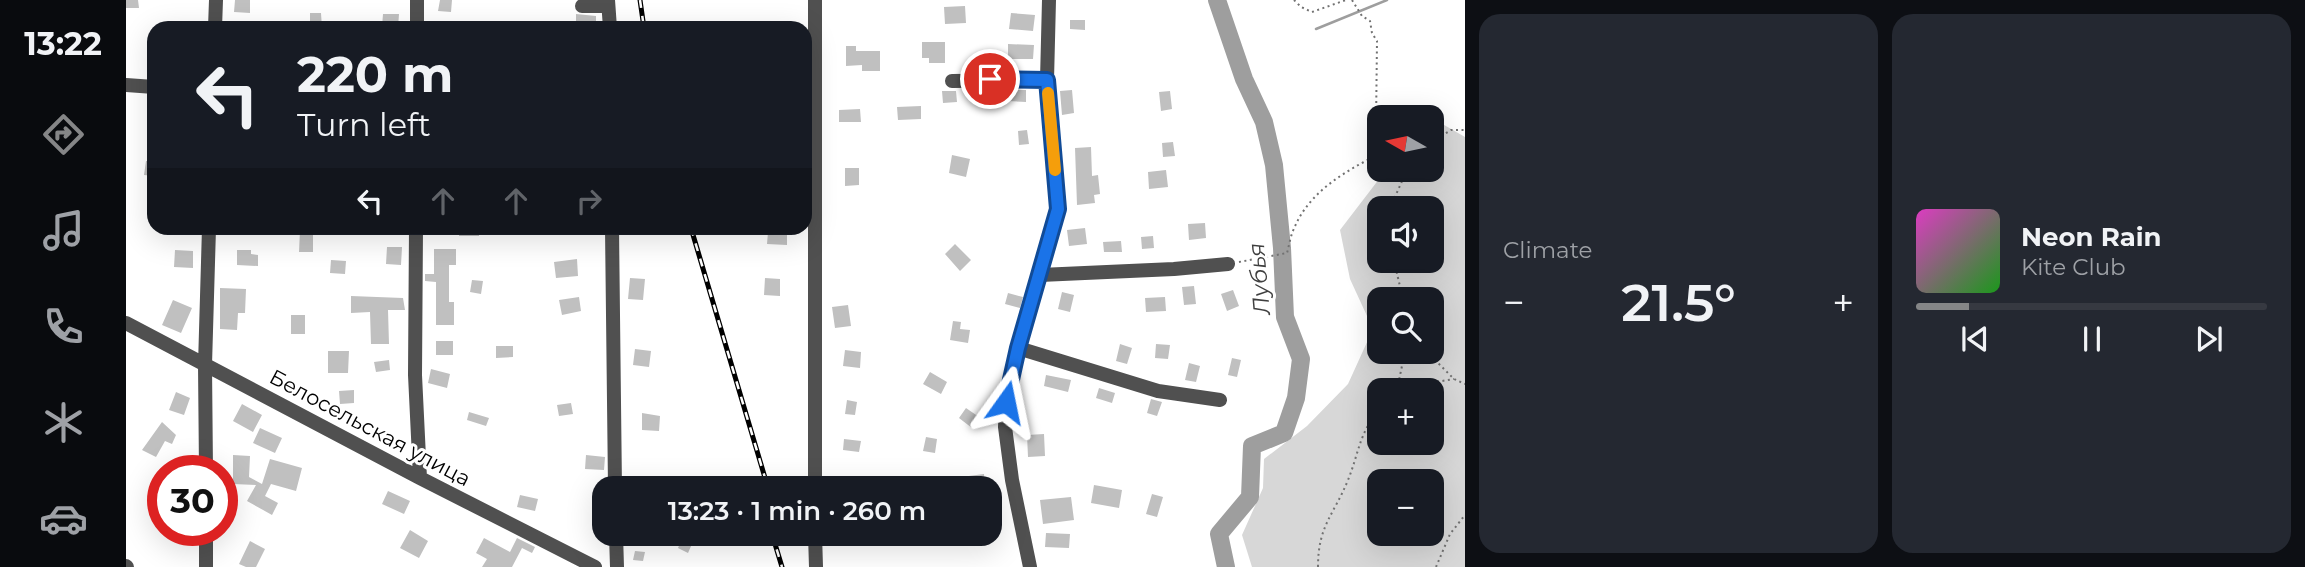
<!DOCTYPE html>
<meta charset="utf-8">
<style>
body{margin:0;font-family:Montserrat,sans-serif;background:#242831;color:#f1f3f6;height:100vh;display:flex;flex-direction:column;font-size:26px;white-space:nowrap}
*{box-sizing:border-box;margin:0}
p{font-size:23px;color:#9ea1a6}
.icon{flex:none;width:38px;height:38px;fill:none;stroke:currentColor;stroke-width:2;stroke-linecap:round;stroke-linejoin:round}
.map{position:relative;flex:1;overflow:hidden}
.drawer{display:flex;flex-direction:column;gap:14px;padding:14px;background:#0d0f14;width:840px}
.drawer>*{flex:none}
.guide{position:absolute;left:21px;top:21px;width:665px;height:214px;border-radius:21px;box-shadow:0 7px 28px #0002;background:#171b24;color:#f1f3f6;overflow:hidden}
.needle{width:46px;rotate:279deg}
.tools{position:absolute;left:1241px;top:105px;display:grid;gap:14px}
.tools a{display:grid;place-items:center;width:77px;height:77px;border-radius:14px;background:#171b24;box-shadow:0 7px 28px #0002;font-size:35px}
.speed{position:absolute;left:21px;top:455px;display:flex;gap:14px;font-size:35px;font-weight:700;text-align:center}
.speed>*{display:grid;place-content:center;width:91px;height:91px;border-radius:50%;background:#171b24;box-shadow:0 7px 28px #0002;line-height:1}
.speed .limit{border:10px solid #d22;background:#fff;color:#111}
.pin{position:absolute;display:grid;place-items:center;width:60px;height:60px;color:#fff;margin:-30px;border:4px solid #fff;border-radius:50%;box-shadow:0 2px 7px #0007}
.me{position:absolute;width:77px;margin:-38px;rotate:12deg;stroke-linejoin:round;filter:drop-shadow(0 0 5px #0008)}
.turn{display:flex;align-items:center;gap:24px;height:147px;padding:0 35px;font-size:32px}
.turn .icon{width:91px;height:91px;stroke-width:2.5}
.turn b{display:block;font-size:49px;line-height:60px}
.lanes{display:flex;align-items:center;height:66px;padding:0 35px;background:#0003;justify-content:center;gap:35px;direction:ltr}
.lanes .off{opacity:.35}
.big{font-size:52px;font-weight:600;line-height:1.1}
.drawer .card{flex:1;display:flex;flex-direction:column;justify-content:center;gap:10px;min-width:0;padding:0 24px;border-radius:21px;background:#242831}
.song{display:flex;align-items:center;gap:21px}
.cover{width:84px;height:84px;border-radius:10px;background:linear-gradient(135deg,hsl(310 70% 55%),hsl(120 70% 35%))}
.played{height:7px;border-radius:4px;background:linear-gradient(90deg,#858687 15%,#363941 15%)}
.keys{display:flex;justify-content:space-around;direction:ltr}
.heat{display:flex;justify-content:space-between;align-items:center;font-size:38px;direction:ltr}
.drawer .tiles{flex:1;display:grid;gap:14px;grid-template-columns:repeat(2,1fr)}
.trip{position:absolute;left:466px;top:476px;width:410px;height:70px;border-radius:21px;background:#171b24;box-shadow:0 7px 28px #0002;font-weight:600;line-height:70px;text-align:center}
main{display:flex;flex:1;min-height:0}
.dock{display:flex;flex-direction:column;width:126px;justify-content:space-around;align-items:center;background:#090b0e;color:#9ea1a6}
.dock .icon{width:49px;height:49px}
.dock .selected{color:#858687}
.dock b{font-size:32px;color:#f1f3f6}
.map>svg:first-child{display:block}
.green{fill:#d7d7d7;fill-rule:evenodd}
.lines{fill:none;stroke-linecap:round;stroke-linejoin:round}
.stream{stroke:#9e9e9e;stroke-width:2.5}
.river{stroke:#9e9e9e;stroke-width:18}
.building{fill:#c0c0c0}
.path{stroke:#727272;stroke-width:2;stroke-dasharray:2 3.5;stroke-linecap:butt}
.minor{stroke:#505050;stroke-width:14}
.rail-casing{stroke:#000;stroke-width:5}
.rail{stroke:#fff;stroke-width:2.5;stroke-dasharray:8;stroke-linecap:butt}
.route-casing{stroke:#114b97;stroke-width:18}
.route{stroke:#1a73e8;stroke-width:12}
.slow{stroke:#f59e0b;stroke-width:12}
.labels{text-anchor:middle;stroke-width:6;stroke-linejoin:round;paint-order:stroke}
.street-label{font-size:21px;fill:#000;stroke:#fff}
.water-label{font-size:23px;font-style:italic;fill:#3f3f3f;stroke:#fff}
</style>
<main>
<nav class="dock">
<b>13:22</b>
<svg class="icon selected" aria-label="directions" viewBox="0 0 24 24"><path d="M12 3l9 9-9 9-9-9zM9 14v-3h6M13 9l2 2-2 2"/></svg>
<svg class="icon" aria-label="music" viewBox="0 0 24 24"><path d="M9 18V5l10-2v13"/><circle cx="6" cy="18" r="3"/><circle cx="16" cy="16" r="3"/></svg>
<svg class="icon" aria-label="phone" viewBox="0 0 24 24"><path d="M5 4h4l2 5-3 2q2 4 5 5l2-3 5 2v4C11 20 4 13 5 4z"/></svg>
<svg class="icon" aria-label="climate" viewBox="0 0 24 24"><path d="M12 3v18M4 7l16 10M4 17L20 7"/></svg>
<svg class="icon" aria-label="car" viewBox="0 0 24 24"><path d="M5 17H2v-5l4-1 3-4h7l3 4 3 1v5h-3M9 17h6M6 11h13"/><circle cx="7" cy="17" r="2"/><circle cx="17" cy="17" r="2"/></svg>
</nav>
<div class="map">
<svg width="1339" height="567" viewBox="0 0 1339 567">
<rect width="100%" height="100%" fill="#fff"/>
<path class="green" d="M1306,118L1339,137V567H1126L1116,535L1137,488L1138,459L1181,426L1222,384L1247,329L1224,279L1214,230L1260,170H1306ZM1253,208H1306V261H1253ZM1253,299H1306V352H1253ZM1253,390H1306V443H1253ZM1253,481H1306V534H1253Z"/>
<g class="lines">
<path class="stream" d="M1190,29L1261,0"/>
<path class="river" d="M1091,0L1118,79L1138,122L1148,165L1156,248L1159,317L1175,359L1170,398L1158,433L1126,446L1124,497L1093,534L1100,567"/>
</g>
<path class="building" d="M0,0H12L13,8H0Z
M109,0H124V13L108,12Z
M314,0H326L325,12L312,11Z
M839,6L840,23L819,24L818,7Z
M184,13H195L196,28H184Z
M885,13L909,15L907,31L883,29Z
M257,14H273L272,28L256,27Z
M450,14L470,16V23H450Z
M944,20H959V30L944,29Z
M796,42H819V63H803V58H796Z
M882,44L908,45L907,59H882Z
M720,46H730V51H754V71H736V65L720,66Z
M882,90H900V102L882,101Z
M946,90L948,113L936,115L934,91Z
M816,91H830L831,102L817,103Z
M1044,91L1046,109L1035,111L1033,92Z
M795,106V119L772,120L771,107Z
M734,109L735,122H713V110Z
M901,130L903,144L893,145L892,131Z
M1047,142L1049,156L1037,157L1036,143Z
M965,147L966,176L972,175L974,194L968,195L969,203L951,205L949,148Z
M826,155L844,159L840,177L823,173Z
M20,161L28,162V176L18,175Z
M719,168H733V185L719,186Z
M1040,170L1042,187L1023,189L1022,172Z
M1079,223L1080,238L1063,240L1062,224Z
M334,228H353V236H333Z
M959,228L961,244L943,246L941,230Z
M174,230H187V252H173Z
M642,232H661V245L641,244Z
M1027,236L1028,248L1016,249L1015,237Z
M995,241L996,252H978L977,242Z
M829,244L845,260L834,271L819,254Z
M261,247H276L275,265L260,264Z
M308,249H330V265H323V302H328V325H310V282L299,281V274H308Z
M49,250L67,251V268L48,267Z
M111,250H125V254L132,255V266L111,265Z
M451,259L452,276L430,278L428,262Z
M205,260L220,261L219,274L204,273Z
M504,278L519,279L517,300L502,299Z
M639,278L654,279V296L638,295Z
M346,280L357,281L355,294L344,292Z
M1068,286L1070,304L1058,305L1056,287Z
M94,288L120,289L119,313H112L111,330L94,329Z
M1107,290L1113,306L1101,311L1095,294Z
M936,292L948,295L944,312L932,309Z
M882,293L897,297L894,308L879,304Z
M225,296L277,298L279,310H262L263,344H245L244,312L225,313Z
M453,297L455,311L436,315L433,300Z
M1039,297L1040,311L1020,312L1019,298Z
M47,300L66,308L55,333L36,325Z
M722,305L725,326L709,328L706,307Z
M165,315H179V334H165Z
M827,321L835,322L834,329L844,330L842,343L824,340Z
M310,341H327V355H310Z
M994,344L1006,348L1001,364L990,361Z
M1030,344L1044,345L1042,359L1029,358Z
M370,346H387V357L370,358Z
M509,349L525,351L523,367L507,365Z
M719,350L735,352L734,368L717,366Z
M202,351H223L222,373H202Z
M1106,358L1115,360L1111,377L1102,375Z
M263,360L264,370L250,372L248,362Z
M1063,363L1074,366L1070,382L1059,380Z
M305,369L324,374L321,388L302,383Z
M804,372L821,382L815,394L797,384Z
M920,375L945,380L942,392L918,386Z
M973,388L989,393L986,403L970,398Z
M228,390V403L214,404L213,391Z
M50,392L64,398L58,415L43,410Z
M1025,399L1036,402L1031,416L1021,413Z
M721,400L731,402L729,415L719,414Z
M445,403L447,414L433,416L431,405Z
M116,404L136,415L127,432L107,421Z
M840,408L853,417L846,428L833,418Z
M343,412L363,418L360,426L341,420Z
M516,413L534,416L533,431L516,430Z
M36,422L50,435L46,444L39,441L30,457L16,450Z
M134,428L156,438L149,453L127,443Z
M918,434L919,456L902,457L901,435Z
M800,437L811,439L809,453L797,451Z
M718,439L735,441L733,452L717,450Z
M107,455L124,456L123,477L136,484L144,459L176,468L170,491L145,484L139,496L152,503L146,515L121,501L130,485L107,484Z
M460,455L479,457L478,470L459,469Z
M858,474L859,486L836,488L835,477Z
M519,478L535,479L534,488H518Z
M968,485L996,490L993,508L965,503Z
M262,491L284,501L278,514L256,504Z
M1026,494L1037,497L1031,517L1020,514Z
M394,495L412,499L409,511L391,507Z
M945,497L948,520L917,524L914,500Z
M284,530L302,541L293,558L274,548Z
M920,533L944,534L943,548L919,547Z
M558,534L569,537L562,553L552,548Z
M358,538L384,552L391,538L409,547L406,553L396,548L386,567H356L361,559L350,553Z
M124,541L139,549L130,567H120L113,564Z
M509,551L519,552L517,561L507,560Z"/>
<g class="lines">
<path class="path" d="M1168,0L1175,7L1186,12L1220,0
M1226,0L1236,16L1244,21L1246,33L1251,41L1250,125L1253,137
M1306,142L1325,130H1339
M1264,208L1281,170
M1268,261L1277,299
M1113,262L1161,253C1163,246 1164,238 1167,231C1182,192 1218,172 1253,154
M1301,352L1328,379L1339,384
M1273,388L1328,379
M1271,390L1277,361L1282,352
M1192,567C1192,525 1208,515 1222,480C1233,453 1233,433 1253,410
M1310,567L1324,534L1339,515"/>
<path class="minor" d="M482,0L484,28
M689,0V488
M456,6H482
M89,28L90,0
M291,28V0
M826,81L921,80
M0,85L28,87
M290,228L289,375L294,478
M486,228L489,488
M914,275L1048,269L1102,264
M0,323L294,478L469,567
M892,348L1032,391L1094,400
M80,471L79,365L83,228
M80,530V567
M490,534L491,567
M689,534L690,567
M0,566L1,567
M904,567L886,480L879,427L880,402L892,348L932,209L921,80L923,0"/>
<defs>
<path id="rail" d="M514,0L518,28
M565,228L642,488
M646,534L656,567"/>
</defs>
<use href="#rail" class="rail-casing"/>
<use href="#rail" class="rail"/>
</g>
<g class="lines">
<defs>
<path id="route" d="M864,79L921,80L932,209L892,348L880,402"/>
</defs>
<use href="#route" class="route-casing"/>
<use href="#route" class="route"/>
<path class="slow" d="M922,93L929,170"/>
</g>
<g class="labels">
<g class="street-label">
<text transform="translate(244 428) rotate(28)" y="7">Белосельская улица</text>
</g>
<g class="water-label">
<text transform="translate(1133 279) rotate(-95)" y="8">Лубья</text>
</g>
</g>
</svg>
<div class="tools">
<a><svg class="needle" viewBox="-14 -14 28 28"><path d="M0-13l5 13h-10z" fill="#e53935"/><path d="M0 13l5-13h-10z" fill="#9ea1a6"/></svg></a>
<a><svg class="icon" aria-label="sound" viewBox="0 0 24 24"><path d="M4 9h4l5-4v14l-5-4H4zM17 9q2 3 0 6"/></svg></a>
<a><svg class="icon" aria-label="search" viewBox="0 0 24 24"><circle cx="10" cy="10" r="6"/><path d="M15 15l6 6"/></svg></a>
<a>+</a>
<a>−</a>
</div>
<div class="speed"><div class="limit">30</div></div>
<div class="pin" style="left:864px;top:79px;background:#d93025"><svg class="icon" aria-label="arrive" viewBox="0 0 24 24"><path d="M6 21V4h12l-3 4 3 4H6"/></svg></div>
<svg class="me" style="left:880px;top:402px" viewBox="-20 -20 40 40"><path d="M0-17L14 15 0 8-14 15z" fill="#1a73e8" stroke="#fff" stroke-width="4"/></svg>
<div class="trip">13:23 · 1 min · 260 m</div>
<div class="guide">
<div class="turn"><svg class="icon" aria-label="left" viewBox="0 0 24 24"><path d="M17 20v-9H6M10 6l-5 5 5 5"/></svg><div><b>220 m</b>Turn left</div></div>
<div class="lanes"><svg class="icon" aria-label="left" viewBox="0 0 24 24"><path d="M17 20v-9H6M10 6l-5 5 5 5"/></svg><svg class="icon off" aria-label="ahead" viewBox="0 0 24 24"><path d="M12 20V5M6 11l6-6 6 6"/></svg><svg class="icon off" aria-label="ahead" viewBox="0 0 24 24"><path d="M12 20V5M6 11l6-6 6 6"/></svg><svg class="icon off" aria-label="right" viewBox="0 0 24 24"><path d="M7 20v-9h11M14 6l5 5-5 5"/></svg></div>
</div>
</div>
<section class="drawer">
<div class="tiles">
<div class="card"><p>Climate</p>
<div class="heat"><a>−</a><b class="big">21.5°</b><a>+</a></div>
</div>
<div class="card">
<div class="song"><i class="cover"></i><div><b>Neon Rain</b><p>Kite Club</p></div></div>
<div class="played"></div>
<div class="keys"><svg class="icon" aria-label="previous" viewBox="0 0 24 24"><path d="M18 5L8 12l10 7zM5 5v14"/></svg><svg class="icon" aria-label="pause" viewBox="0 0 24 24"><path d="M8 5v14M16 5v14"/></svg><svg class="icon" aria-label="next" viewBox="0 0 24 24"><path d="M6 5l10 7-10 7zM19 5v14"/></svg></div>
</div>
</div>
</section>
</main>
